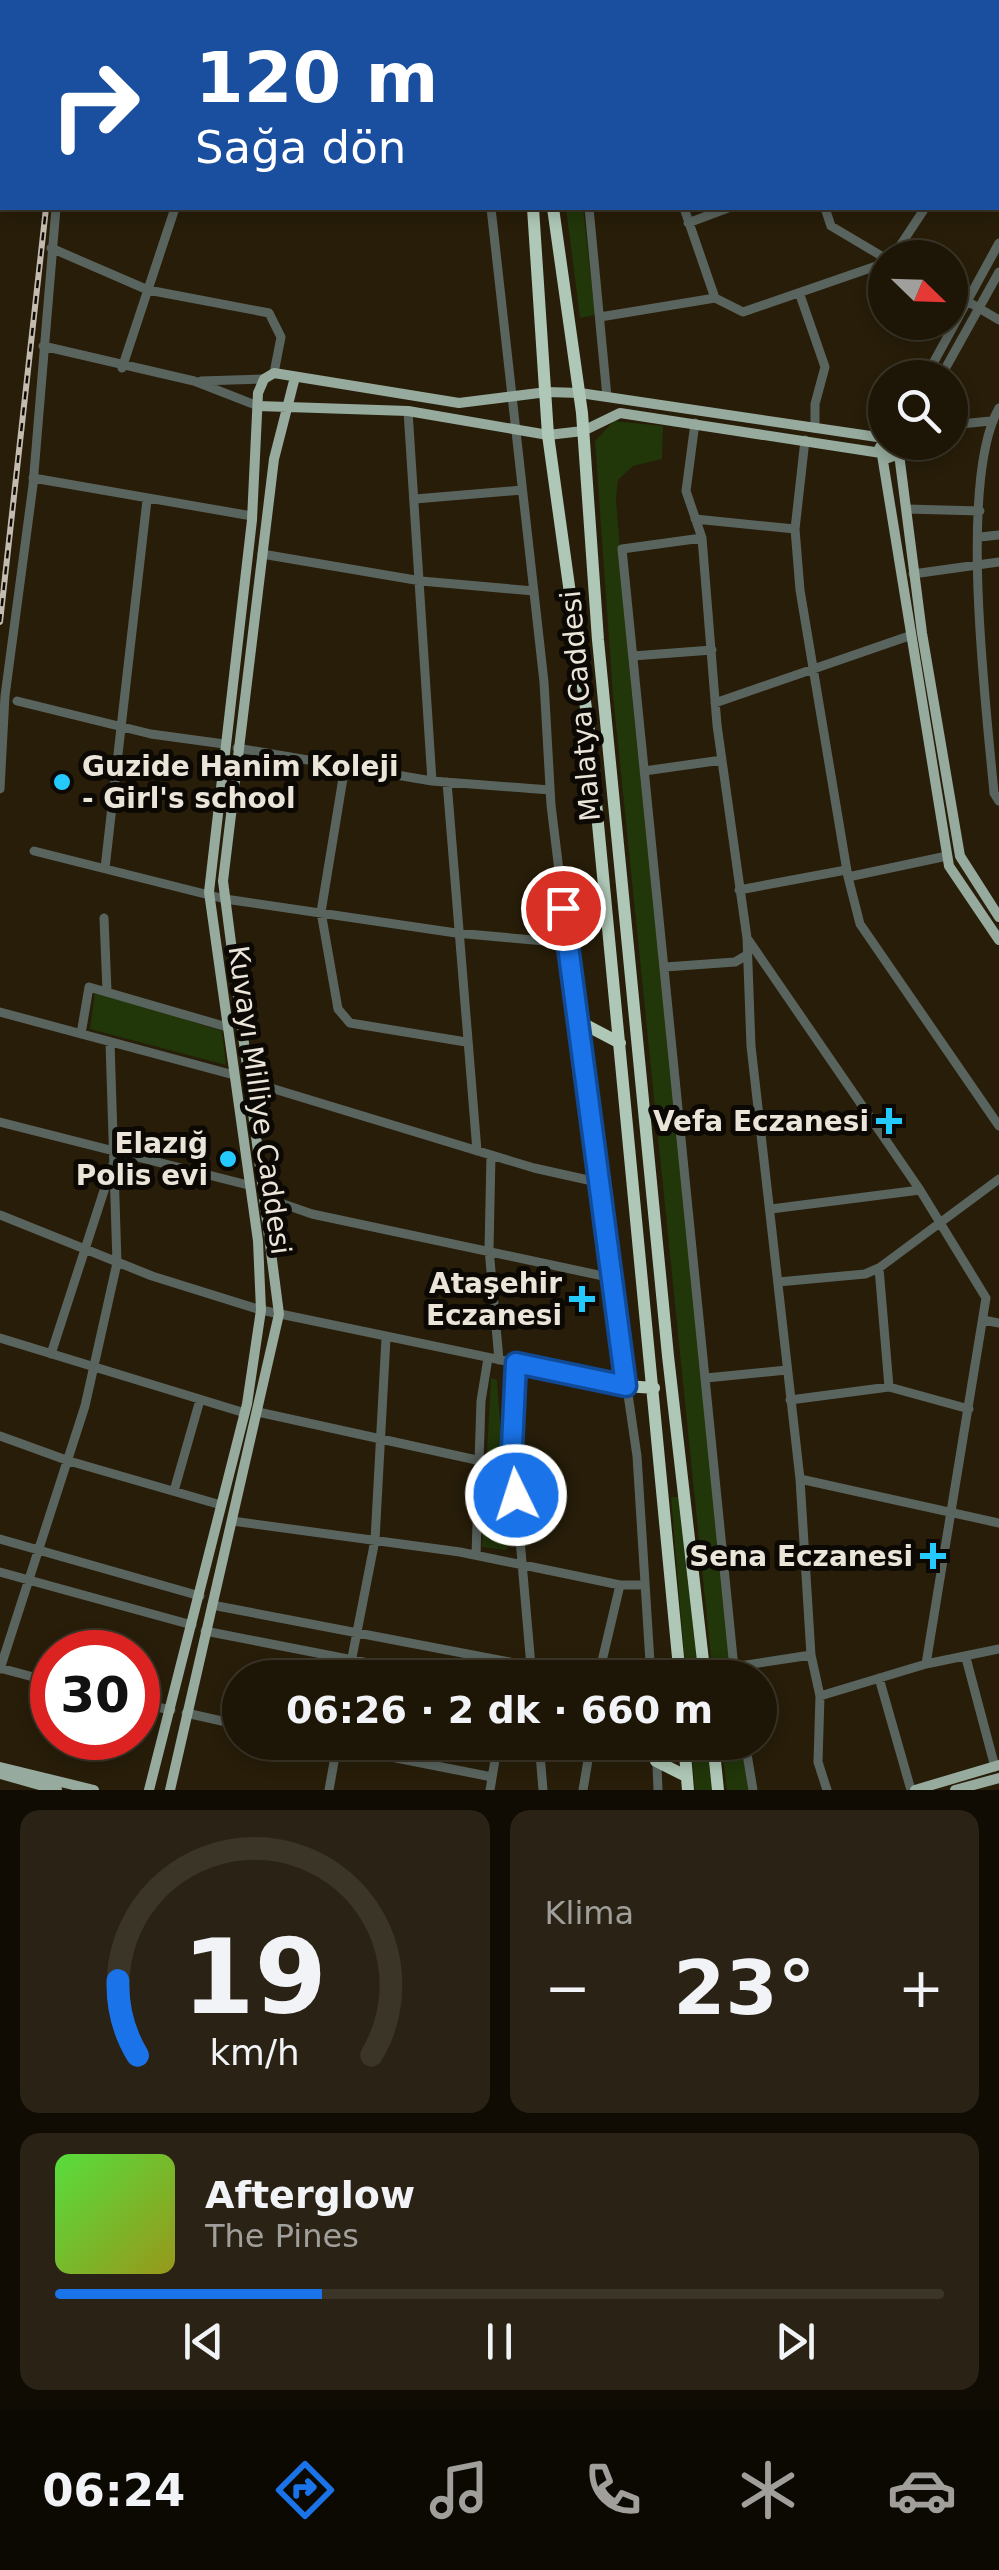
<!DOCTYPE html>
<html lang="tr">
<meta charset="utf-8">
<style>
body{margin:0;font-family:"DejaVu Sans",sans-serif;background:#2a2315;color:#f1f3f6;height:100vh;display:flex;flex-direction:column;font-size:38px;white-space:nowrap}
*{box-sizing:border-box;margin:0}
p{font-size:32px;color:#a09f9b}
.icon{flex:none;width:55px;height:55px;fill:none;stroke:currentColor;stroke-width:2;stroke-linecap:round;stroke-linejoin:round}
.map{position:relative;height:1790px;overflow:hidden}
.details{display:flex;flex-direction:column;gap:20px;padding:20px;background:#100c04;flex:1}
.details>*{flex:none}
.banner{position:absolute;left:0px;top:0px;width:1000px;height:210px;box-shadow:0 5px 15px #0003,0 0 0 2px #3b3528;background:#1a4fa0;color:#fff;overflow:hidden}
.needle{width:65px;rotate:113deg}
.controls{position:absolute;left:868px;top:240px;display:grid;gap:20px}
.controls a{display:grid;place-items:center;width:100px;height:100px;border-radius:50%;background:#1d1607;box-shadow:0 5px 15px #0003,0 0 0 2px #3b3528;font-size:50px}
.speed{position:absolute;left:30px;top:1630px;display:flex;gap:20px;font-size:50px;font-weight:700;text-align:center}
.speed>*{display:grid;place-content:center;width:130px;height:130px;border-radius:50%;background:#1d1607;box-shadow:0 5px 15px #0003,0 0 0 2px #3b3528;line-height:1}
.speed .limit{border:15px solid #d22;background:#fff;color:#111}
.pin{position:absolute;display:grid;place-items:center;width:85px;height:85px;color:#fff;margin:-42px;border:5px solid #fff;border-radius:50%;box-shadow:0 2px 10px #0007}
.me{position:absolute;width:110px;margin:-55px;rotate:356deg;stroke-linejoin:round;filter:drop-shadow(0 0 8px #0008)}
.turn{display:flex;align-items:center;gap:35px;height:210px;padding:0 30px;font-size:45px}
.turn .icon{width:130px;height:130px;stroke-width:2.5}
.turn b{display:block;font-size:70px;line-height:85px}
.big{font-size:75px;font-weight:700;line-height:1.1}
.details .tile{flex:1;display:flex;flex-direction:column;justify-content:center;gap:15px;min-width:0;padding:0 35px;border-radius:20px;background:#2a2315}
.details .dial{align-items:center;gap:0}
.dial svg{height:260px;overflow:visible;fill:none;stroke:#3b3528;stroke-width:7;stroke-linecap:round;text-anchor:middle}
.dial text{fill:#f1f3f6;stroke:none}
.song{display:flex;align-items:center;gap:30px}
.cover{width:120px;height:120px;border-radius:15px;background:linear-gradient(135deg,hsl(110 70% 55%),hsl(60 70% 35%))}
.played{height:10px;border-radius:5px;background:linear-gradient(90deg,#1a73e8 30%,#3b3528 30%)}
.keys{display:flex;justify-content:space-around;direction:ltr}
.heat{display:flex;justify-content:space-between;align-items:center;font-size:55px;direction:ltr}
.details .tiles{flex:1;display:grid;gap:20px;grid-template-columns:1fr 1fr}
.tile:last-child{grid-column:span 2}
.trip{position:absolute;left:222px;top:1660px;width:555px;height:100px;border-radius:50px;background:#1d1607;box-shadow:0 5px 15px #0003,0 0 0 2px #3b3528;font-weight:700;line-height:100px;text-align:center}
.tab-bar{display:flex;height:160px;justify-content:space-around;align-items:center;background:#0c0903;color:#a09f9b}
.tab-bar .icon{width:70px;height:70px}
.tab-bar .current{color:#1a73e8}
.tab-bar b{font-size:45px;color:#f1f3f6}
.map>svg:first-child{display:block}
.green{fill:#213609}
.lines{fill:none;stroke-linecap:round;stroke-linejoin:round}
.minor{stroke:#5a645e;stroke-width:9}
.major{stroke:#96ab9d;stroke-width:10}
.highway{stroke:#aec7b6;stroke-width:12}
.rail-casing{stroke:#c3bbae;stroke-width:6}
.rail{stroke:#0c0803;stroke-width:2.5;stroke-dasharray:8;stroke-linecap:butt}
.route-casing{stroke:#114b97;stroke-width:25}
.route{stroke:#1a73e8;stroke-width:18}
.poi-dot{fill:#24c9fe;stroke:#0c0803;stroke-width:4}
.labels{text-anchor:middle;stroke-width:10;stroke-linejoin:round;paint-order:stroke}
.street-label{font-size:28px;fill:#ebe4d8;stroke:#0c0803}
.poi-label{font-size:28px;font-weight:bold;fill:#ebe4d8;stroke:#0c0803;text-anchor:end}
</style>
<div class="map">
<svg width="999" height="1790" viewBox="0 0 999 1790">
<rect width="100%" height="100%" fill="#271d09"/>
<path class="green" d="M566,208H583L595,315L580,318Z
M614,421L663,426L662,459L633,466L618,480L616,499L631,688L735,1677H713L613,695L595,441Z
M95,992L222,1031L226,1065L90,1029Z
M491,1378L497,1380L509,1545L506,1550L482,1547Z
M671,1497H678L699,1677H686Z
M691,1743H707L712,1790H695Z
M721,1743H743L749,1790H727Z"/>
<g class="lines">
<path class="minor" d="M471,0V2
M567,0L568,2
M644,0V2
M729,0V2
M764,0L769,2
M902,0L907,2
M80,2V0
M233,2V0
M600,2L635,0
M882,2L883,0
M998,53L999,54
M998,78L999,75
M998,120L999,121
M998,135L999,136
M491,208L544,682L551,805L597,1182
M589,208L607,397
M684,208L715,298L743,312L885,263
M825,208L831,226L885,258
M688,223L728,208
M51,248L148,290L269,313L281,337L274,373
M892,258L925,208
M950,291L999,320
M800,295L825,367L815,404V428
M600,317L715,298
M43,346L194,381L258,406
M122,368L175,208
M925,378L999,243
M940,378L999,272
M201,381L264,379
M999,408C958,480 986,705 994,793L999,801
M408,411L432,781
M695,423L686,491L702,538L717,725L747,938L751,1046L800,1479L811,1655L820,1696L818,1762L827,1790
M950,425L991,421
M805,440L795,529L800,590L848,877L860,924L999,1126
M33,478L252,516
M415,499L522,490
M907,509L980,511
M695,519L795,529
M980,537L999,535
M702,538L622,549L735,1678
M262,554L421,581L534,591
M913,574L999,562
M633,656L712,650
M17,701L151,734L224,744
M715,703L909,636
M237,748L432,781L550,790
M345,766L321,912L338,1009L350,1023L466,1042
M644,771L722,760
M447,782L477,1151
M0,789L5,696L33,485L56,208
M34,851L225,899L456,933L567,943
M105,868L147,500
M848,877L947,856
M739,890L846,870
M104,918L107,991
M747,938L920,1190L986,1298L926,1664
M665,967L735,962L747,955
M0,1012L234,1075
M81,1034L89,987L227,1027
M251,1082L534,1168L597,1182L637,1456L651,1678
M0,1122L248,1185
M491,1155L489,1249L499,1360
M266,1198L312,1214L608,1277
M771,1209L920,1190
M0,1215L152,1276L261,1310L626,1386
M778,1282L865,1274L879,1268L999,1179
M983,1320L999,1323
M0,1338L245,1413
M51,1354L112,1166
M516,1363L512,1447L532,1678
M706,1378L787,1370
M889,1387L969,1409
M790,1400L889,1387L879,1268
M258,1412L481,1461
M0,1436L69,1461L221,1505
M800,1479L999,1523
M174,1491L200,1400
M232,1521L460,1552L620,1585H642
M0,1539L200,1596
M476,1555L481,1401L488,1358
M0,1572L192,1625
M212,1605L530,1666
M205,1631L445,1678
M966,1658L995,1767
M733,1667L811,1655
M0,1668L52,1682
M0,1669L85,1406L117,1263L110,1042
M348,1678L375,1540L386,1338
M508,1678L510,1662
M598,1678L620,1585
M879,1678L911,1790
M820,1696L926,1664L999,1649
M138,1703L171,1710
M186,1713L240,1725
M315,1742L492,1777
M539,1742L543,1790
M656,1742L658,1790
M745,1742L753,1790
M329,1790L337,1745
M490,1790L498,1742
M583,1790L591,1742"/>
<path class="major" d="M258,406L408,411L548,435L583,431L620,413L881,453
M885,438L879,449L888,458L899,454V442
M899,454L922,633L960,856L999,917
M882,455L949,866L999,940
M0,1767L94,1790
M1,1774L57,1790
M149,1790L247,1404L261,1310L258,1241L209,892L252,520L258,393L264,379L274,373L459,403L547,392L580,393L884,438
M170,1790L279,1314L223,881L274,459L295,377
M915,1790L999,1765
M955,1790L999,1778"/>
<path class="highway" d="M512,0L513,2
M530,0L531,2
M533,208L548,435L589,730L680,1678
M553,208L582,413L598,640L668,1356L705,1678
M580,1022L620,1043
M626,1386L654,1388
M684,1742L688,1790
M713,1742L718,1790
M656,1761L686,1776"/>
<defs>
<path id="rail" d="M69,2V0
M0,622L46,208"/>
</defs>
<use href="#rail" class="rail-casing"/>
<use href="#rail" class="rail"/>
</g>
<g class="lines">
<defs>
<path id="route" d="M516,1495L512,1447L516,1363L626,1386L563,908"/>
</defs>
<use href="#route" class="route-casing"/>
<use href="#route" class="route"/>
</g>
<g class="poi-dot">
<circle cx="62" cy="782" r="10"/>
<path d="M884 1106h10v10h10v10h-10v10h-10v-10h-10v-10h10z"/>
<circle cx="228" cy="1159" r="10"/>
<path d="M577 1284h10v10h10v10h-10v10h-10v-10h-10v-10h10z"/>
<path d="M928 1541h10v10h10v10h-10v10h-10v-10h-10v-10h10z"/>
</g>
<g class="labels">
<g class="street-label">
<text transform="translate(580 706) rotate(-95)" y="10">Malatya Caddesi</text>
<text transform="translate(260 1100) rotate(82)" y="10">Kuvayı Milliye Caddesi</text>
</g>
<g class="poi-label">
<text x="82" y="776" text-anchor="start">Guzide Hanim Koleji<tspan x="82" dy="32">- Girl's school</tspan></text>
<text x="869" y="1131">Vefa Eczanesi</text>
<text x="208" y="1153">Elazığ<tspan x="208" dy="32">Polis evi</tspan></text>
<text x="562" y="1293">Ataşehir<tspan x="562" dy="32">Eczanesi</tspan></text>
<text x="913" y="1566">Sena Eczanesi</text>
</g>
</g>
</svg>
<div class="controls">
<a><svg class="needle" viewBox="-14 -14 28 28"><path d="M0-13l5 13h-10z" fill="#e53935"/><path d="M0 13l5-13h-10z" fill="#a09f9b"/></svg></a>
<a><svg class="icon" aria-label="search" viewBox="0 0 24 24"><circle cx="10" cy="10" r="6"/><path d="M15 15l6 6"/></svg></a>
</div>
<div class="speed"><div class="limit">30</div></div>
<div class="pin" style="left:563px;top:908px;background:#d93025"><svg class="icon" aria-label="arrive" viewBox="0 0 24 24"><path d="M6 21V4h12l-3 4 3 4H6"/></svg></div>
<svg class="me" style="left:516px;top:1495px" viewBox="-20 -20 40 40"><circle r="17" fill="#1a73e8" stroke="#fff" stroke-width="3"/><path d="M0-11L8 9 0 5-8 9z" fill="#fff"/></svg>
<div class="trip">06:26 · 2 dk · 660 m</div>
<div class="banner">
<div class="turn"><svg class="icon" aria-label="right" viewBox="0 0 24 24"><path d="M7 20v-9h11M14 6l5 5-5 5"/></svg><div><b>120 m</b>Sağa dön</div></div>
</div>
</div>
<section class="details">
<div class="tiles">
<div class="tile dial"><svg viewBox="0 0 100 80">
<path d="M14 69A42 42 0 1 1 86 69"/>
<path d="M14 69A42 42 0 0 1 8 46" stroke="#1a73e8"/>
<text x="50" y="56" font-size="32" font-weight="700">19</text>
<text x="50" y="72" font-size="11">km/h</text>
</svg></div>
<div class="tile"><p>Klima</p>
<div class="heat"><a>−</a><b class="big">23°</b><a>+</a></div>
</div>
<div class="tile">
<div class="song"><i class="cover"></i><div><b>Afterglow</b><p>The Pines</p></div></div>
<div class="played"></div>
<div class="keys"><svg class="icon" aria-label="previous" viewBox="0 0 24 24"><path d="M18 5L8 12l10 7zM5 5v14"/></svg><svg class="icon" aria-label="pause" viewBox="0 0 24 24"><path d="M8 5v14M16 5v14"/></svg><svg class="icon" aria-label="next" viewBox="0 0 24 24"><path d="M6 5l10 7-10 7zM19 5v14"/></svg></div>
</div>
</div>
</section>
<nav class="tab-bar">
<b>06:24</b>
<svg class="icon current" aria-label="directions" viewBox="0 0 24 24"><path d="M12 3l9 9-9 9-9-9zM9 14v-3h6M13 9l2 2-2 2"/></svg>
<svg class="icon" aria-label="music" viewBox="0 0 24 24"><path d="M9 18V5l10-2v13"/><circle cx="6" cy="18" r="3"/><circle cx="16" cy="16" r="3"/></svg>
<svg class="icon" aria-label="phone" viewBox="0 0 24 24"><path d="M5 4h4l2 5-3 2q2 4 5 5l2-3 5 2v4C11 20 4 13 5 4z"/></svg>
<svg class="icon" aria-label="climate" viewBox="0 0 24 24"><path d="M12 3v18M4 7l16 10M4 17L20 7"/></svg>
<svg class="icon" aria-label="car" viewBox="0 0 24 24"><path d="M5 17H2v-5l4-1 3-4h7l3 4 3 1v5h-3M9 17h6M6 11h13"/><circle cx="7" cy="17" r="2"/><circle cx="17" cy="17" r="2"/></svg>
</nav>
